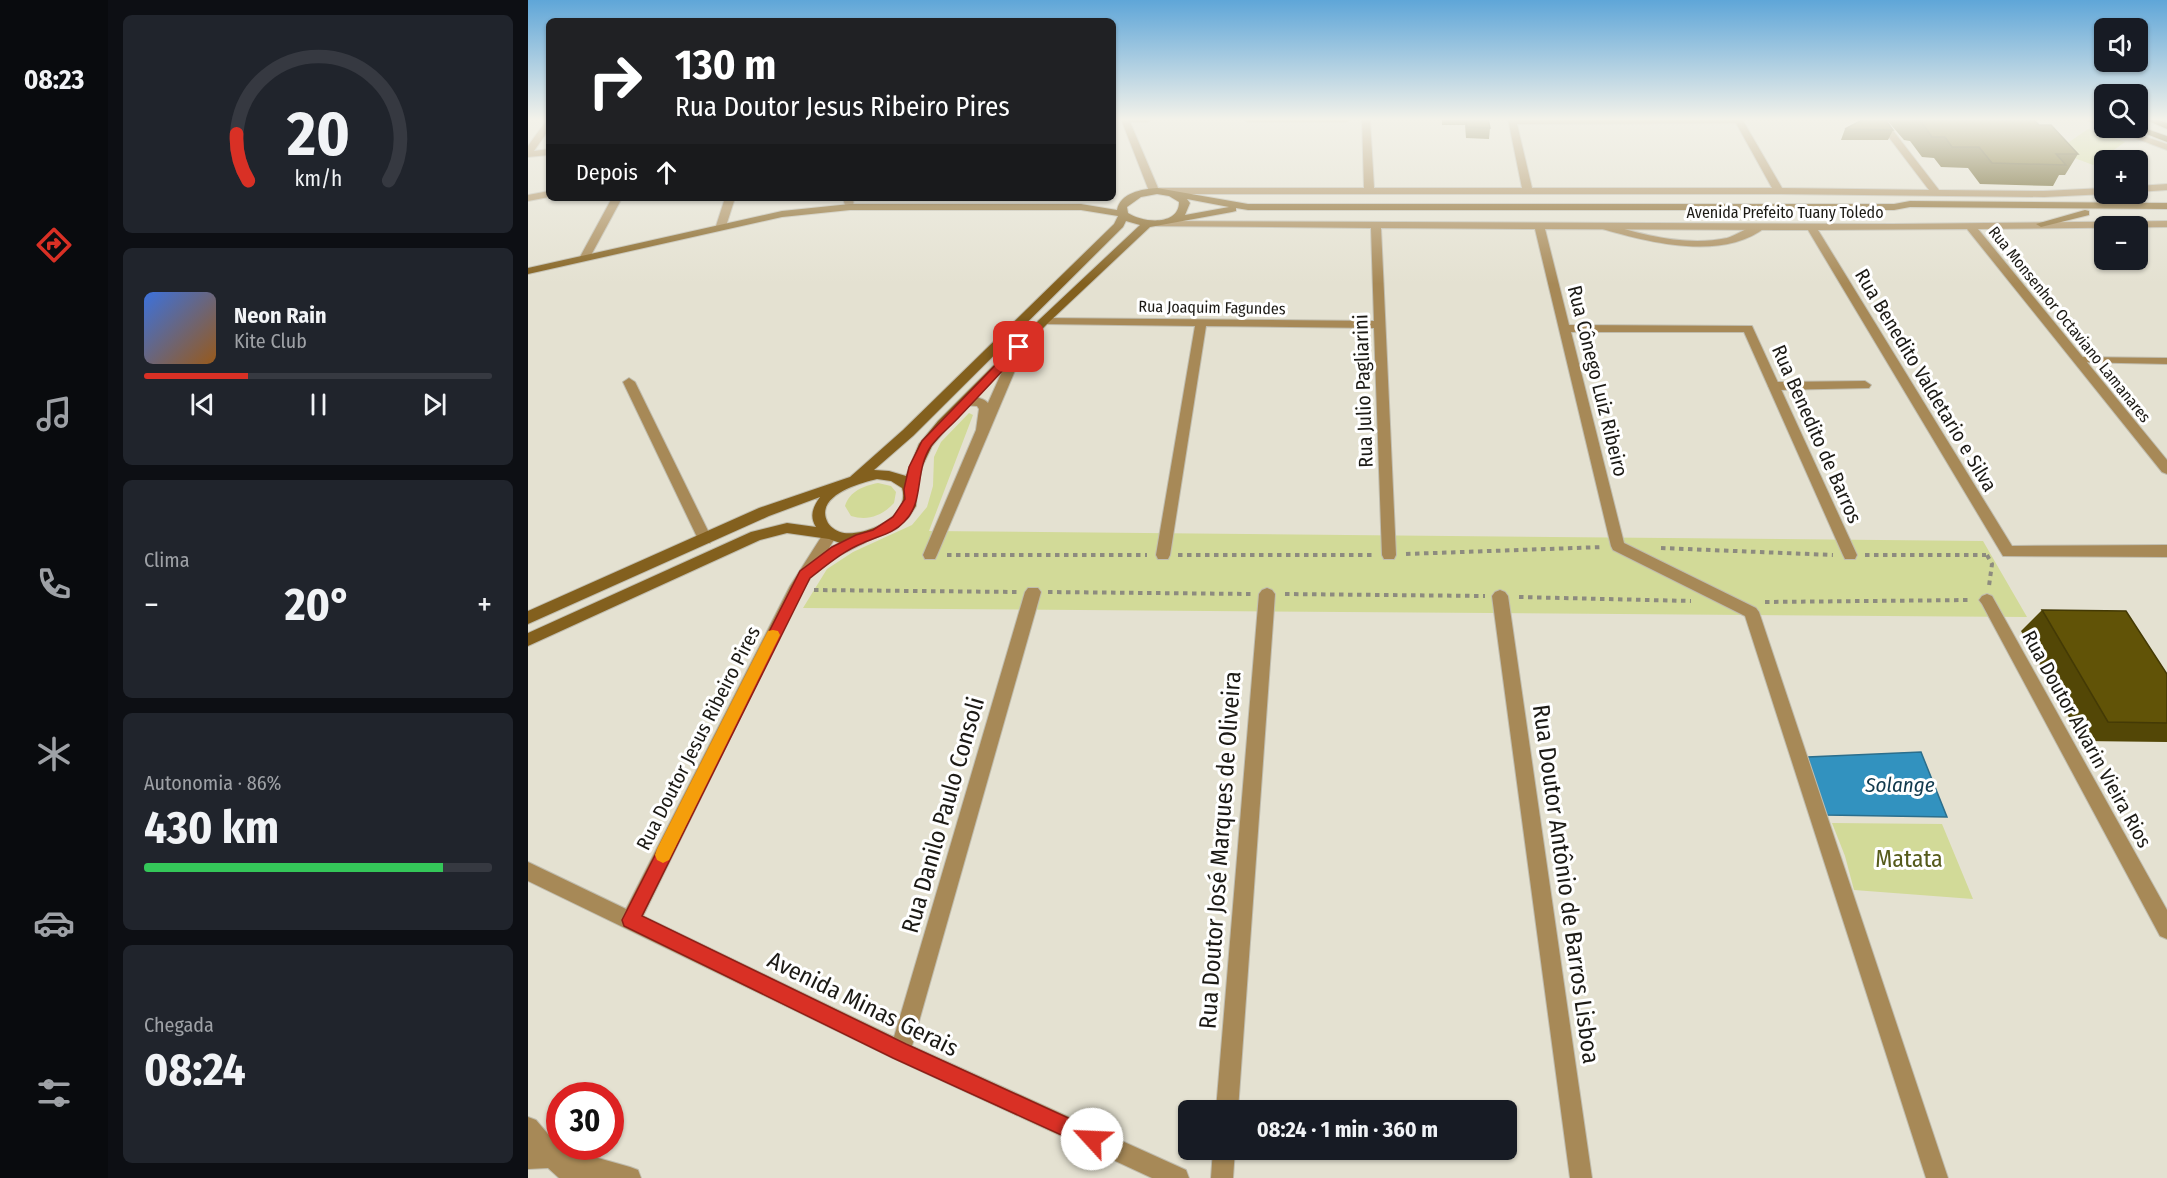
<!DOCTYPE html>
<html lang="pt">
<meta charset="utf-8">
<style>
body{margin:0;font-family:"Fira Sans Condensed",sans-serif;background:#20242c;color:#f1f3f6;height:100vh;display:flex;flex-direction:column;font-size:22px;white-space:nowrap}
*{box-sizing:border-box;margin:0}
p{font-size:20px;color:#9ea1a6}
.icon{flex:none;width:33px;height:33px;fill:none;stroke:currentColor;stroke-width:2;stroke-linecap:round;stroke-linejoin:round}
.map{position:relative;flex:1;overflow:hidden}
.drawer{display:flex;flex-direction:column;gap:15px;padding:15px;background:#0d0f14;width:420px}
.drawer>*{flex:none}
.top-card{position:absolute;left:18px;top:18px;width:570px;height:183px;border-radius:9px;box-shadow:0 2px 4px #0004;background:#202124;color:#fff;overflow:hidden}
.buttons{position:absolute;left:1566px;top:18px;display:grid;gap:12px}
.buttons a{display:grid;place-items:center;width:54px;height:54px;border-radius:9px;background:#171b24;box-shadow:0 2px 4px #0004;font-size:30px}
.speed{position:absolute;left:18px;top:1082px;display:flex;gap:12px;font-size:30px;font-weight:700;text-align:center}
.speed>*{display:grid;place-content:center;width:78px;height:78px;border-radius:50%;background:#171b24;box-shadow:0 2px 4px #0004;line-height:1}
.speed .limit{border:9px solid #d22;background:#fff;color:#111}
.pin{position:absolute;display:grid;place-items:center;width:51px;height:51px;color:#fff;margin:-26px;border-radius:12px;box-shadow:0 3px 9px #0006}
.me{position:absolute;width:66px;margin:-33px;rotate:295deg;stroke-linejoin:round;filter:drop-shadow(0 0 4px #0008)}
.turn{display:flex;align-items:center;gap:21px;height:126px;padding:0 30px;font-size:27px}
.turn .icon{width:78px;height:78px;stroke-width:2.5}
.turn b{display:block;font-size:42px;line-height:51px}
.then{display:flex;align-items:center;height:57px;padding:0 30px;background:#0003;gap:12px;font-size:22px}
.big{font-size:45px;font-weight:700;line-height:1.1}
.drawer .widget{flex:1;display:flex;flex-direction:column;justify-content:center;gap:9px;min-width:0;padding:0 21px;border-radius:9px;background:#20242c}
.drawer .dial{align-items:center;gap:0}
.dial svg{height:156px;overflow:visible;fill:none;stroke:#363941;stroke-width:7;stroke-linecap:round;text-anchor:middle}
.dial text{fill:#f1f3f6;stroke:none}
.song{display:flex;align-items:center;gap:18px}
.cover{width:72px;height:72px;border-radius:9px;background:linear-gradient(135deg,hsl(220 70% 55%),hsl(30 70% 35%))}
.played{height:6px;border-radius:3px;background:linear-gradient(90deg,#d93025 30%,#363941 30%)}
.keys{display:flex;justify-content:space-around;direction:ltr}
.heat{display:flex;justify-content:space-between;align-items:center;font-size:33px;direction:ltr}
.charge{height:9px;border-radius:4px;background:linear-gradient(90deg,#34c759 86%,#363941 0)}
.trip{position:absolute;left:650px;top:1100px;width:339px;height:60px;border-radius:9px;background:#171b24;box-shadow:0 2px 4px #0004;font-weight:700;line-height:60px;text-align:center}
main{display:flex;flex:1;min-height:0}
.tabs{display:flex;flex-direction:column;width:108px;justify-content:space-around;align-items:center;background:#090b0e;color:#9ea1a6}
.tabs .icon{width:42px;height:42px}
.tabs .on{color:#d93025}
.tabs b{font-size:27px;color:#f1f3f6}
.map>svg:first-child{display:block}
.green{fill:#d2da98}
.water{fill:#3292bf;stroke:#2b6e8c;stroke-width:1.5}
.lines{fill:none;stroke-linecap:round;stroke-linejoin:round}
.lane-casing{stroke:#c0bdaf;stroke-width:2}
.street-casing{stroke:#c0bdaf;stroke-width:2}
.secondary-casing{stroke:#c0bdaf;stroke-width:2}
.primary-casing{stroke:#c0bdaf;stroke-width:2}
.path{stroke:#8d8b7f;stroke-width:4;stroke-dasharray:4.5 4.5;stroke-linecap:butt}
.lane{fill:#a78957;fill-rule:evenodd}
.street{fill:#a78957;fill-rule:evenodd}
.secondary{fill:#83601e;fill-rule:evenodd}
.primary{fill:#644500;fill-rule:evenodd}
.wall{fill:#534706}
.building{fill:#615307;stroke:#443a05;stroke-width:1.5}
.route{fill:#d93025;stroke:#8d1f18;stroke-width:1.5}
.slow{fill:#f59e0b}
.labels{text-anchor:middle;stroke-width:6;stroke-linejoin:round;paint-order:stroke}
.far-street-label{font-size:16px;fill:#1c1a15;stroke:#fff}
.street-label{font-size:20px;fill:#1c1a15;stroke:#fff}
.water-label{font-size:21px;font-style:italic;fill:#10394d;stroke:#fff}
.near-street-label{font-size:24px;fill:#1c1a15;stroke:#fff}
.near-park-label{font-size:24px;fill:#565b1c;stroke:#fff}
</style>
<main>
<nav class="tabs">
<b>08:23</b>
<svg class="icon on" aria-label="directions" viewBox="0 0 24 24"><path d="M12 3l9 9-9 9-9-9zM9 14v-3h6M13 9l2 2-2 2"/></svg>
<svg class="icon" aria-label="music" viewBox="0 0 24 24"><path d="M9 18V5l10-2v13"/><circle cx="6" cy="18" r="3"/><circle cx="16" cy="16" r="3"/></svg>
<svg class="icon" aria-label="phone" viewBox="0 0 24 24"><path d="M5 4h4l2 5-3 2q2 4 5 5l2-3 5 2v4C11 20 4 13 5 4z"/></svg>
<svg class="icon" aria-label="climate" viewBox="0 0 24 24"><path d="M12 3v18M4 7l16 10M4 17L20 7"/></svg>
<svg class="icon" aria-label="car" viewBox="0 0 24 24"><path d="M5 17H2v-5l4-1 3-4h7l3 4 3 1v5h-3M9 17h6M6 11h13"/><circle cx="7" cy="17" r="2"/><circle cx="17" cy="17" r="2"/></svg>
<svg class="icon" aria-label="filters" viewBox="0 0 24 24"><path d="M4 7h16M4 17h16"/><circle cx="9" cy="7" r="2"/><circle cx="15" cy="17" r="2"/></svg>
</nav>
<section class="drawer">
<div class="widget dial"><svg viewBox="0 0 100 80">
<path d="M14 69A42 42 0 1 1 86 69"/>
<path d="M14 69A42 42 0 0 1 8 45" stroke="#d93025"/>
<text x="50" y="56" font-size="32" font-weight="700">20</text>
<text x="50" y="72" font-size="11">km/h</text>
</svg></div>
<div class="widget">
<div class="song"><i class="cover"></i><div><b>Neon Rain</b><p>Kite Club</p></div></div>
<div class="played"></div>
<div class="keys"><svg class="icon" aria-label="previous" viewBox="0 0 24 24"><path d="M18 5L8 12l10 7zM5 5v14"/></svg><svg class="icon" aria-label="pause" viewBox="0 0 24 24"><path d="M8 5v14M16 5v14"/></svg><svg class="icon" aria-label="next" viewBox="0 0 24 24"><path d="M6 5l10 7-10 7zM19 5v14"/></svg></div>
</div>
<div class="widget"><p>Clima</p>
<div class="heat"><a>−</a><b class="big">20°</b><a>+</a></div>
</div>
<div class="widget"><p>Autonomia · 86%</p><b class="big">430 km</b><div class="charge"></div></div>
<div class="widget"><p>Chegada</p><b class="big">08:24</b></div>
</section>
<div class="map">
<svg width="1639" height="1178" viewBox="0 0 1639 1178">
<rect width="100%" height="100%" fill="#e4e1d1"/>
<path class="green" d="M1560,129L1597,142L1565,165L1528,151Z
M441,413L445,415L401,531L1455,541L1499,617L275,608L299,569L325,552L384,525L399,507L405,486L406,457L413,442Z
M350,483L363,486L368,492L366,503C354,516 340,521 323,516L317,506C322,491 335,486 350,483Z
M1304,823L1414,824L1445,899L1326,890L1317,856Z"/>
<path class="water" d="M1393,752L1419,817L1298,815L1292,808L1280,757Z"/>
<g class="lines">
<defs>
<path id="lane" d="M1074,223C1114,234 1157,247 1199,238C1210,235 1228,220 1238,227C1194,262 1119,242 1071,228L1069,226Z
M1551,357L1639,358V364L1547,362L1546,360Z
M1337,381L1343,385L1341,388L1246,390L1240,386L1246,382Z"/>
<path id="street" d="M593,119H623L619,122H602L630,188H836L834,119H842L846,188H994L980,119H1214L1254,188L1401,190L1347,119H1356L1411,190L1516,191L1576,188L1578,194L1516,197L1251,194H626L621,191ZM1208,123L1244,188H1004L989,124Z
M715,119H823L819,122H719Z
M1556,119H1568L1576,122L1577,128Z
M21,120V129L6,151L21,149V155L0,157V146L18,121Z
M1580,128H1591L1639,144V150Z
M1639,184V190L1610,192V186Z
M21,191V197L0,201V195Z
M84,198H94L62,257L61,259H53L52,257Z
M197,198H207L198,226L193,229L188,226Z
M315,198H325L326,209H318Z
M623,221L1364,224L1639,221V227L1450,229L1639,460V474L1634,472L1439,229L1290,230L1484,546L1639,545V557L1475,556L1280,230L1017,229L1041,325L1224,326L1329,555L1327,559H1317L1315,555L1216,332H1043L1096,543L1228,608L1231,612L1420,1178H1398L1217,616L1085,550L1083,546L1007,229L853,228L868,555L866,559H856L854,555L846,328L678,326L642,555L640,559H630L628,555L667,326L516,324L510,321L516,318L846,321L843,228L619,226L618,224Z
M491,343L497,347L409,555L407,559H397L395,555L448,430L451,409L449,406L433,405L431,402C437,395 454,396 460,403L485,347Z
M101,378L107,382L184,539L182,543H172L170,539L95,382Z
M302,530L309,535L301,548L333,533L340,538L338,542L314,554L285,574L273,593L115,916L366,1037L497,592L500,588H510L513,592L384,1046L658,1170L661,1178H624L365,1058L0,881V862L98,909L262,586L297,531Z
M739,588L744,590L747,594L710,1110H688L731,594L734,590Z
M972,590L977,592L980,596L1064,1178H1042L964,596L967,592Z
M1459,594L1464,596L1639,910V939L1632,936L1454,604L1451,600L1454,596Z
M0,1117L8,1120L31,1147L102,1167L110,1170L113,1178H31L20,1168L0,1169Z
M685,1149H707L705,1178H683Z"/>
<path id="secondary" d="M629,188L720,204H1366L1382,201L1639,203V209L1382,207L1366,210H720L708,208V211L704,212L622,227L520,323L420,427L404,446L394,467L389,490L388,506L381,517L368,529L337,542L315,544L301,539L259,533L232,540L0,646V633L223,532L259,523L288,527C281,516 285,507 292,497L241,516L0,624V611L231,508L322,477L375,430L586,224L590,216L553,210H322L254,217L0,274V268L254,211L322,204H553L589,210C592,193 614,189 629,188ZM629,194L641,196L651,202C651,226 615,223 600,213L599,207L613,197ZM659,199L701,207L657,215L662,203ZM598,221L612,225L512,319L410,421L391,444L378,476L361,471L346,470L385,436L595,227ZM349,479L363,481L374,488C383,516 339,536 316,533C310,532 303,528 300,523C285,496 332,483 349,479Z
M1557,210L1561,211V215L1513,227L1508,224Z"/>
<path id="primary" d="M1616,119H1628L1639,123V129Z
M1610,126L1639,136V142L1603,128Z"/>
</defs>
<use href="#lane" class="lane-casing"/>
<use href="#street" class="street-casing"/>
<use href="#secondary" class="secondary-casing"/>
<use href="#primary" class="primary-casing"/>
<path class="path" d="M1133,548L1305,555
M878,554L1075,547
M419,555H619
M650,555H844
M1337,555H1458
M1459,555L1464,564L1461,586
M286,590L489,592
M520,592L723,594
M757,594L957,596
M991,597L1163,601
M1237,602L1442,600"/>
<use href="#lane" class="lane"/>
<use href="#street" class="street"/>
<use href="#secondary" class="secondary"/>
<use href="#primary" class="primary"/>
</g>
<path class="wall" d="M914,119H960L962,128L961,139L938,138L937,125H914Z
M1358,119H1505L1511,125L1550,154L1537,175H1531L1525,186L1452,184L1440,168L1413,167L1406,158L1394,157L1382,141L1376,140Z
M1317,129L1365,130L1360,140H1313Z
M1514,610L1639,674V742L1554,741L1493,631Z"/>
<path class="building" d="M938,119H960L962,128L939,127Z
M1336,119H1357L1365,130L1317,129Z
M1384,119H1505L1511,125H1523L1550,154H1528L1538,165L1464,163L1451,147H1424L1417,137H1404L1392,120H1385Z
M1514,610L1598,611L1639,674V723L1580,722Z"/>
<linearGradient id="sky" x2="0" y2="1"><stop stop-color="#5fa6d8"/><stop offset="0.42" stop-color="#f3f2ea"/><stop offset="1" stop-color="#f3f2ea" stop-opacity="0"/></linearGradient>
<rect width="1639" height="284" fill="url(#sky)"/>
<path class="route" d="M491,343L497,347L495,349C474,371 453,394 432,416C423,426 411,435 403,446C386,471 397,502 376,522C365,534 349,536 335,543C315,551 299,565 282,578L114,916L378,1044L571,1132L574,1139L571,1146L564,1149L365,1058L96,926L94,920L272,571L304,547L328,535L345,530L365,517L377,499L376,489L381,467L394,441L488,344Z"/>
<path class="slow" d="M245,630L250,631L252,635L141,860L135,863L129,860L127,855L129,849L240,631Z"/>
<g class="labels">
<g class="far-street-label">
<text x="1257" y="218">Avenida Prefeito Tuany Toledo</text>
<text transform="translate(684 307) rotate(1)" y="6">Rua Joaquim Fagundes</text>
<text transform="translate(1542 324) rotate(51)" y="6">Rua Monsenhor Octaviano Lamanares</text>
</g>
<g class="street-label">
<text transform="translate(1398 380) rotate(59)" y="7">Rua Benedito Valdetario e Silva</text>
<text transform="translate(1070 381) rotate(76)" y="7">Rua Cônego Luiz Ribeiro</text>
<text transform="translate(835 391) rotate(-92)" y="7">Rua Julio Pagliarini</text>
<text transform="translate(1289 434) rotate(66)" y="7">Rua Benedito de Barros</text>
<text transform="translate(170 738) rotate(-63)" y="7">Rua Doutor Jesus Ribeiro Pires</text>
<text transform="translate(1559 739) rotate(61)" y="7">Rua Doutor Alvarin Vieira Rios</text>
</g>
<g class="water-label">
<text x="1372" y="792">Solange</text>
</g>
<g class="near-street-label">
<text transform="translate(415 815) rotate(-74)" y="8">Rua Danilo Paulo Consoli</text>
<text transform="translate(692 850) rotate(-86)" y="8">Rua Doutor José Marques de Oliveira</text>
<text transform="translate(1038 884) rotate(82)" y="8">Rua Doutor Antônio de Barros Lisboa</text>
<text transform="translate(335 1004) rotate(26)" y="8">Avenida Minas Gerais</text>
</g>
<g class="near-park-label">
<text x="1381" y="867">Matata</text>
</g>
</g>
</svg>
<div class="buttons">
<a><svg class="icon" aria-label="sound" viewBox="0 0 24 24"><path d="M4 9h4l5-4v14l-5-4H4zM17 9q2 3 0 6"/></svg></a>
<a><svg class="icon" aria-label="search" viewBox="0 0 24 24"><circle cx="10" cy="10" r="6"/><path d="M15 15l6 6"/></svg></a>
<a>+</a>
<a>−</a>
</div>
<div class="speed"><div class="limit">30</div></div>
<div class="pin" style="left:491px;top:347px;background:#d93025"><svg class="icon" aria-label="arrive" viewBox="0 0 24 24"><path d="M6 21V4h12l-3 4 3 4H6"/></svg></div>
<svg class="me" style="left:564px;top:1139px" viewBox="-20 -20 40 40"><circle r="19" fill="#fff"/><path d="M0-13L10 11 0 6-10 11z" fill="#d93025"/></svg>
<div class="trip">08:24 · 1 min · 360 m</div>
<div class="top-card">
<div class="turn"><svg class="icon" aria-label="right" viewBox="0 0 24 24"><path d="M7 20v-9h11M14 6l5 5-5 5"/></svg><div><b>130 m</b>Rua Doutor Jesus Ribeiro Pires</div></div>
<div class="then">Depois<svg class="icon" aria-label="ahead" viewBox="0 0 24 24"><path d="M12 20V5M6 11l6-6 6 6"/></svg></div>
</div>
</div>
</main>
